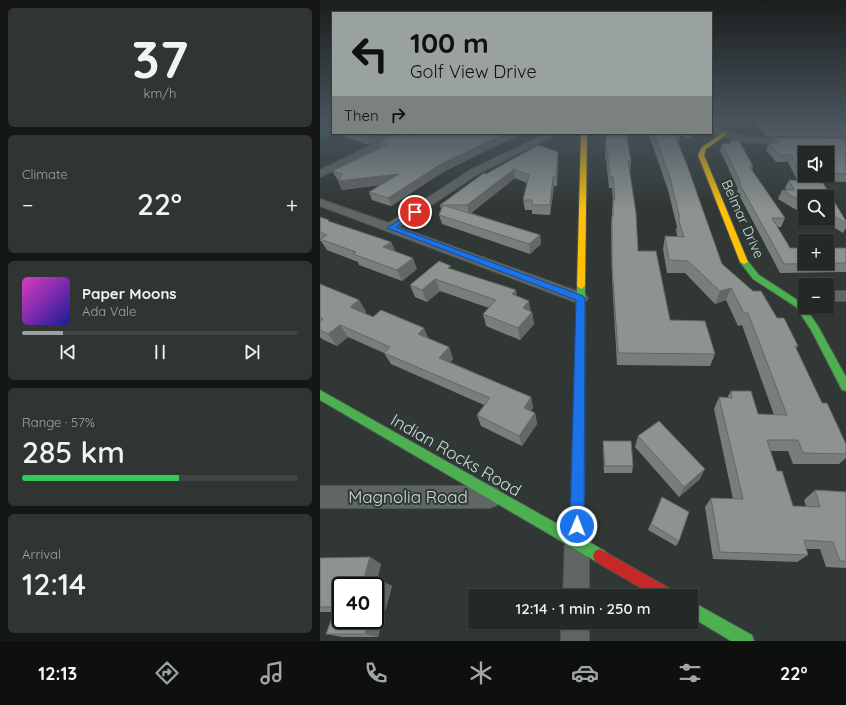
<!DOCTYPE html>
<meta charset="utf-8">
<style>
body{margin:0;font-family:Quicksand,sans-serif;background:#303534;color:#f1f3f6;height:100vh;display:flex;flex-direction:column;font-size:15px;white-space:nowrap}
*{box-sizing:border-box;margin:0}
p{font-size:13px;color:#a3a6a8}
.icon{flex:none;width:22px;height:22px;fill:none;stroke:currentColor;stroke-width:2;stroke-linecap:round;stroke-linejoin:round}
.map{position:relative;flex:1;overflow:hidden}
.details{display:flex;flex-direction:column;gap:8px;padding:8px;background:#141716;width:320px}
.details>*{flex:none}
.hud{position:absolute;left:12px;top:12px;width:380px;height:122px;border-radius:0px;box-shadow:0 1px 3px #0004,0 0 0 1px #414545;background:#9aa2a0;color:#111;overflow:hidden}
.fabs{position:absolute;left:478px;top:146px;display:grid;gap:8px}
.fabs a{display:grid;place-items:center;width:36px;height:36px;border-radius:0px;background:#242928;box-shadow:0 1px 3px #0004,0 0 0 1px #414545;font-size:20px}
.speed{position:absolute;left:12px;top:577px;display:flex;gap:8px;font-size:20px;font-weight:700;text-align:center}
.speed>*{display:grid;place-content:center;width:52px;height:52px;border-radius:50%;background:#242928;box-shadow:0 1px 3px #0004,0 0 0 1px #414545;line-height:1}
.speed .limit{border:2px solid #111;border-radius:6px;background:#fff;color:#111}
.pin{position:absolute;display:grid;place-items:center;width:34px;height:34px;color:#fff;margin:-17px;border:2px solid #fff;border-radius:50%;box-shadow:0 1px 4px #0007}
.me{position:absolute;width:44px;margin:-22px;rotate:1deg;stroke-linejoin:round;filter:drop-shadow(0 0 3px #0008)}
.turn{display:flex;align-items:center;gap:14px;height:84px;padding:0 12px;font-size:18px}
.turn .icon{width:52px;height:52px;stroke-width:2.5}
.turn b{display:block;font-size:28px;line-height:34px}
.then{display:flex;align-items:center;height:38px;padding:0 12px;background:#0003;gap:8px;font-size:15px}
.big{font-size:30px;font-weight:600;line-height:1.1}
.details .widget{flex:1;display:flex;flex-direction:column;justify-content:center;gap:6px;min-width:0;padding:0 14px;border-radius:6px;background:#303534}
.details .dial{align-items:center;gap:0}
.dial b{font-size:52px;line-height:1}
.song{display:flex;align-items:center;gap:12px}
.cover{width:48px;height:48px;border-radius:6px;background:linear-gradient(135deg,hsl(310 70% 55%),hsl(240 70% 35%))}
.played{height:4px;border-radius:2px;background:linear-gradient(90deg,#9aa2a0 15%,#414545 15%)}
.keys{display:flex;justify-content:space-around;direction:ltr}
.heat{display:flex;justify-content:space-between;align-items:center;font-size:22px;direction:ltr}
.charge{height:6px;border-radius:3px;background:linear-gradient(90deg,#34c759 57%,#414545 0)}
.trip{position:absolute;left:148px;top:589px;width:230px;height:40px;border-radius:0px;background:#242928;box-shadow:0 1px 3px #0004,0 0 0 1px #414545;font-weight:600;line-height:40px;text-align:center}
.menu{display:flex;height:64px;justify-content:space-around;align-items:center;background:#0e1010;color:#a3a6a8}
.menu .icon{width:28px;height:28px}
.menu .active{color:#9aa2a0}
.menu b{font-size:18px;color:#f1f3f6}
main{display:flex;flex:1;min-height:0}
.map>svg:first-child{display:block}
.green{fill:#136051}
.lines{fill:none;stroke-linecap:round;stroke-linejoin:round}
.street-casing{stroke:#4d5452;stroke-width:2}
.fast-casing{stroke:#4d5452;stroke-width:2}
.slow-casing{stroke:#4d5452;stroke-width:2}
.jam-casing{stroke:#4d5452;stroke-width:2}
.street{fill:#606664;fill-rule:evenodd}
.fast{fill:#4caf50;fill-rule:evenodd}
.slow{fill:#ffc107;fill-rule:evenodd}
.jam{fill:#c62828;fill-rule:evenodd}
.wall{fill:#797e7d;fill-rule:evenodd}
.shaded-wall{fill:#636766}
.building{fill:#8d9391;stroke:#636766}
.route{fill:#1a73e8;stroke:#114b97}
.labels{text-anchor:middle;stroke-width:4;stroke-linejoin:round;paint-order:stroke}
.street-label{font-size:14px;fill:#d3dbd9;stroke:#2d3a36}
.near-street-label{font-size:17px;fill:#d3dbd9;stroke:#2d3a36}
</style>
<main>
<section class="details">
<div class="widget dial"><b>37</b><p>km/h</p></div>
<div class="widget"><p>Climate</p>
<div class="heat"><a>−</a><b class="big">22°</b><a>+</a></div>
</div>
<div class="widget">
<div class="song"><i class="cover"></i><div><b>Paper Moons</b><p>Ada Vale</p></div></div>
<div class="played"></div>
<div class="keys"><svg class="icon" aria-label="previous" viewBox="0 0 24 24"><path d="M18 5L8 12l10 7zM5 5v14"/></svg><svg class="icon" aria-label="pause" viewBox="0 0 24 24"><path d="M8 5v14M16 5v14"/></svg><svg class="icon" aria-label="next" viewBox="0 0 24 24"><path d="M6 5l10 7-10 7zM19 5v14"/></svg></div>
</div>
<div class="widget"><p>Range · 57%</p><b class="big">285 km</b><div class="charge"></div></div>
<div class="widget"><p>Arrival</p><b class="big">12:14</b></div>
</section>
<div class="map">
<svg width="526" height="641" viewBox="0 0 526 641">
<rect width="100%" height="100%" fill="#303735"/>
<path class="green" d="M0,121H13V133H20L0,140Z"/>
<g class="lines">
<defs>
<path id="street" d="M391,127L427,137L476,138L481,141L476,144L427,143L391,133Z
M81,133H93L0,177V170L43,149Z
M227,133H238L158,174L79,227L265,294L268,298L265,302L260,303L255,302L0,206V199L69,223L150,170Z
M507,291H526V301H507Z
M0,486H170L178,489L181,497L178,505L170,508H0Z
M257,530L266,533L269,542V596H243L245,542L248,533Z
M241,622H269V641H241Z"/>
<path id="fast" d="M421,260H427L439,275L482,303L498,326L526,377V391L522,390L491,330L476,307L433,279L420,262Z
M261,283L265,286L264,539L285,551L287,556L285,561L280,563L275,561L0,400V390L250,531L257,286Z
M371,601L432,635L434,641H411L371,617Z"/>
<path id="slow" d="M404,132L407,134L406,135L386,149L384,155L428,262L424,264L420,262L378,155L382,147Z
M261,133H267L265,286L261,289L257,286Z"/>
<path id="jam" d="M280,549L354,591L356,596H335L275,561L273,556L275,551Z"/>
</defs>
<use href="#street" class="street-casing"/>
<use href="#fast" class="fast-casing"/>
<use href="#slow" class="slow-casing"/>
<use href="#jam" class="jam-casing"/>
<use href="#street" class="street"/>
<use href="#fast" class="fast"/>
<use href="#slow" class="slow"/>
<use href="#jam" class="jam"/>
</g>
<path class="wall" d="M391,121H404L394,126H391Z
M434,121H526V137L445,136L434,122Z
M24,133H70L49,145L25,137Z
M101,133H204L180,144L123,172L71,206L52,200L49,192L60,185L22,190L18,181L19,180L17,179L12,171L62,147L60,141L94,136Z
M286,133H380L369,138L358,135L360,138L358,144L402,264L457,318L478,346L476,349L502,403L526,444V458L519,464H473L468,451H450L457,471L473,506H486L484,500L495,490L526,492V568L506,567L500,549H486L488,555L477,562L393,559L385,507L391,498L413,499L394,409L399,397L407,398L411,391L438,414L454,415L422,325L418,326L406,300L395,304L365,273H347L343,249L345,236H357L356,230L357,227L348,190L329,135H306L311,161L310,172L318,251L350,320L395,354L390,366L297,365L292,278L291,228L293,199L292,188H289L286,159H285Z
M455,138H526V182L502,181L526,221V228L523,233L501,219L496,221L492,219H507V197H485V215L458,199L462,190H467L465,188L469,180H477L468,162H456L446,150L449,143H453ZM507,153V175H485Z
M402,143L433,166L432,170L465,218L461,227H457L470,248H526V272L460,273L417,191L418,189L400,150Z
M238,152V160L237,186H234L230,215L212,214V210H205L203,200L207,183L195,178L151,213L220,235L221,244L210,254L122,224L119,215L121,209L120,205L166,174Z
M0,217L10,222L71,242L75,252L97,269L82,281L39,265L38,262L7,250L1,241H0Z
M132,269L197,296L211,311L212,312L214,324L200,340L166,326L163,314L169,308L120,291L107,302L95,297L90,285Z
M0,284L39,300L46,312L44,313L129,347L133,359L130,362L211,397L213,408L211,411L215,413L217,424L202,446L161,426L157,415L164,405L71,364L64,353L28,337L17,346L2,339L0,337Z
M318,436L380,479L359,497L315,447Z
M283,441L313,466L312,473H284L283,448Z
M342,497L359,541L356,546L328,530Z
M50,557L61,564L57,580L72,586L58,637H22L6,634L14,612H0V558Z"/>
<path class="shaded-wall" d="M395,121H404L394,126Z
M57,133H70L71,136L49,145L47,137Z
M186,133H204L180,144L123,172L71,206L68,198L121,164Z
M370,133H380L369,138Z
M238,152V160L237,186L236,177Z
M194,169L195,178L149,214L147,205Z
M79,174L82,182L22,190L18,181Z
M233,177L234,186L230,215V205Z
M497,219H501L496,221Z
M220,235L221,244L210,254L209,244Z
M71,242L76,252L63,247Z
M93,258L97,269L82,281L77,270Z
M115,279L120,291L107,302L102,290Z
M411,288L406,300L395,304L400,291Z
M196,290L198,302L192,294Z
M39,300L46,312L37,319L30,307Z
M209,301L211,313L203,308Z
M212,312L214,324L200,340L198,328Z
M20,325L28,337L17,346L8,334Z
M104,328L109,340L98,334Z
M129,347L133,359L124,369L119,358Z
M211,397L213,408L206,419L204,408Z
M215,413L217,424L202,446L199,436Z
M385,469L380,479L359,497L364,487Z
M50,557L61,564L55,587L43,581Z
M61,580L72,586L58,637L45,634L49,620H55V601Z"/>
<path class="building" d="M441,121H526V130L448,129Z
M34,133H57L47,137Z
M77,133H85L94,136L101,133H186L121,164L68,198L49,192L79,174L18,181L22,174L12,171L68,144L60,141Z
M286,133H306L311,161H308L316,213L318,251H336L350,320L385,321L395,354L298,353L292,265V216H293V199H295L293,177H290L287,148H286Z
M334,133H358L360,138H356L367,165L402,264L433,291H441L457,318H464L478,346H475L502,403H507L526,444V454L483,453L478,440H447L457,471H462L473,506L500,507L495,490L526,492V561H520L513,542L484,540L488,555L400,552L391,498L423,499L399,397L412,398L411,391H431L438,414L467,415L428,313H424L411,288L400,291L368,261L349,260L345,236L364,237L358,218H360L350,178Z
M455,138H526V174L507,173V153H485V175H498L526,221V223L507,212V197H485V204L462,190H474L469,180L485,181L471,155H459L449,143H459Z
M411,140L419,141L433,166H429L465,218H452L470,248H485V263H507V248H526V263L464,264L419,183H421L402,143L409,144Z
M218,145L238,152L236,177H233L230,205H212V200H203L209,175L194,169L147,205H123L220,235L209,244L119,215L123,205H120L164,173L166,174Z
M0,217L9,220L8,221L71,242L63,247L93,258L77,270L33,254L36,252L0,239L7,235L0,232Z
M119,261L131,266L128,268L196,290L192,294L209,301L203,308L212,312L198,328L163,314L176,300L115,279L102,290L90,285Z
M0,284L39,300L30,307L53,317L61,310L104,328L98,334L129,347L119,358L211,397L204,408L215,413L199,436L157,415L170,398L64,353L70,347L20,325L8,334L0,330V322L3,319L0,318Z
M339,421L385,469L364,487L318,436Z
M283,441H311L313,466H285Z
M342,497L369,512L359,541L331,524Z
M50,557L43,581L61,580L55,601V586H21V620H49L45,634H6L16,607H0V558Z"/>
<linearGradient id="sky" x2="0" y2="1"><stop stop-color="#1a1e1d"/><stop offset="0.57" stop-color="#48535c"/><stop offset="1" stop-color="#48535c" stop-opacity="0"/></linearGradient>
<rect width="526" height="211" fill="url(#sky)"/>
<path class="route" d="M95,210L98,212L97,213L76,227L263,296L265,298L264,526L262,531L257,533L252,531L250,526L256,300L67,228Z"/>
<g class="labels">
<g class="street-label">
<text transform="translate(423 219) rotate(66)" y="5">Belmar Drive</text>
</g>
<g class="near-street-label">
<text transform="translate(136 455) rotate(30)" y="6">Indian Rocks Road</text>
<text x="88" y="503">Magnolia Road</text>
</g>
</g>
</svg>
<div class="fabs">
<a><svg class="icon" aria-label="sound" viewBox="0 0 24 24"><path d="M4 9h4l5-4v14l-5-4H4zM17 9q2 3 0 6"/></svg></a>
<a><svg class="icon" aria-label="search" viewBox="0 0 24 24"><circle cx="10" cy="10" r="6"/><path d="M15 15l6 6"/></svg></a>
<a>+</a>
<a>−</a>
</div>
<div class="speed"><div class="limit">40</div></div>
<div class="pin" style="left:95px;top:212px;background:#d93025"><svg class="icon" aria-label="arrive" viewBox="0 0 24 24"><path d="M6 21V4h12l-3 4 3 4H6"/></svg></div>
<svg class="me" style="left:257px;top:526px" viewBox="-20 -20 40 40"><circle r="17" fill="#1a73e8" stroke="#fff" stroke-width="3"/><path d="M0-11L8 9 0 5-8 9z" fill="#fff"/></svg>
<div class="trip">12:14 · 1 min · 250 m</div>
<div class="hud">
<div class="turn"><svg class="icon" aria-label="left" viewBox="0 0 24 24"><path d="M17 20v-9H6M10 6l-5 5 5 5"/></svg><div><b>100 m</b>Golf View Drive</div></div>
<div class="then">Then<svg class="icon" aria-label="right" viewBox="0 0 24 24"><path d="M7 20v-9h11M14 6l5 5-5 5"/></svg></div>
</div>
</div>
</main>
<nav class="menu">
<b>12:13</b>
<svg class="icon active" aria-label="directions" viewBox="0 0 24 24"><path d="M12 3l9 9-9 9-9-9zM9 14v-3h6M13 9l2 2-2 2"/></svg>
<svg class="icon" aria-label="music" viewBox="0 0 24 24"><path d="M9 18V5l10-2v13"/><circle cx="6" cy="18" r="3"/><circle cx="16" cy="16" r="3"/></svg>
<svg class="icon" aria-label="phone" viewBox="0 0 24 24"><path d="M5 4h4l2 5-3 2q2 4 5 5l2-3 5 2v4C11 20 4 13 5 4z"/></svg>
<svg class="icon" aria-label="climate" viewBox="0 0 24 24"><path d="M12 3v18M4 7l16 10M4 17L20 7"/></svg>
<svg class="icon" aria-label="car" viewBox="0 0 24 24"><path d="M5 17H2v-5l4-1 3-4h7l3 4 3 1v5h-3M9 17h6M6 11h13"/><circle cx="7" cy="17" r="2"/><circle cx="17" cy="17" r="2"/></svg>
<svg class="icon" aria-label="filters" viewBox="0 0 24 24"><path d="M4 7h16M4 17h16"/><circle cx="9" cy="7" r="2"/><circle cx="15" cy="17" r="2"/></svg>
<b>22°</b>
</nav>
